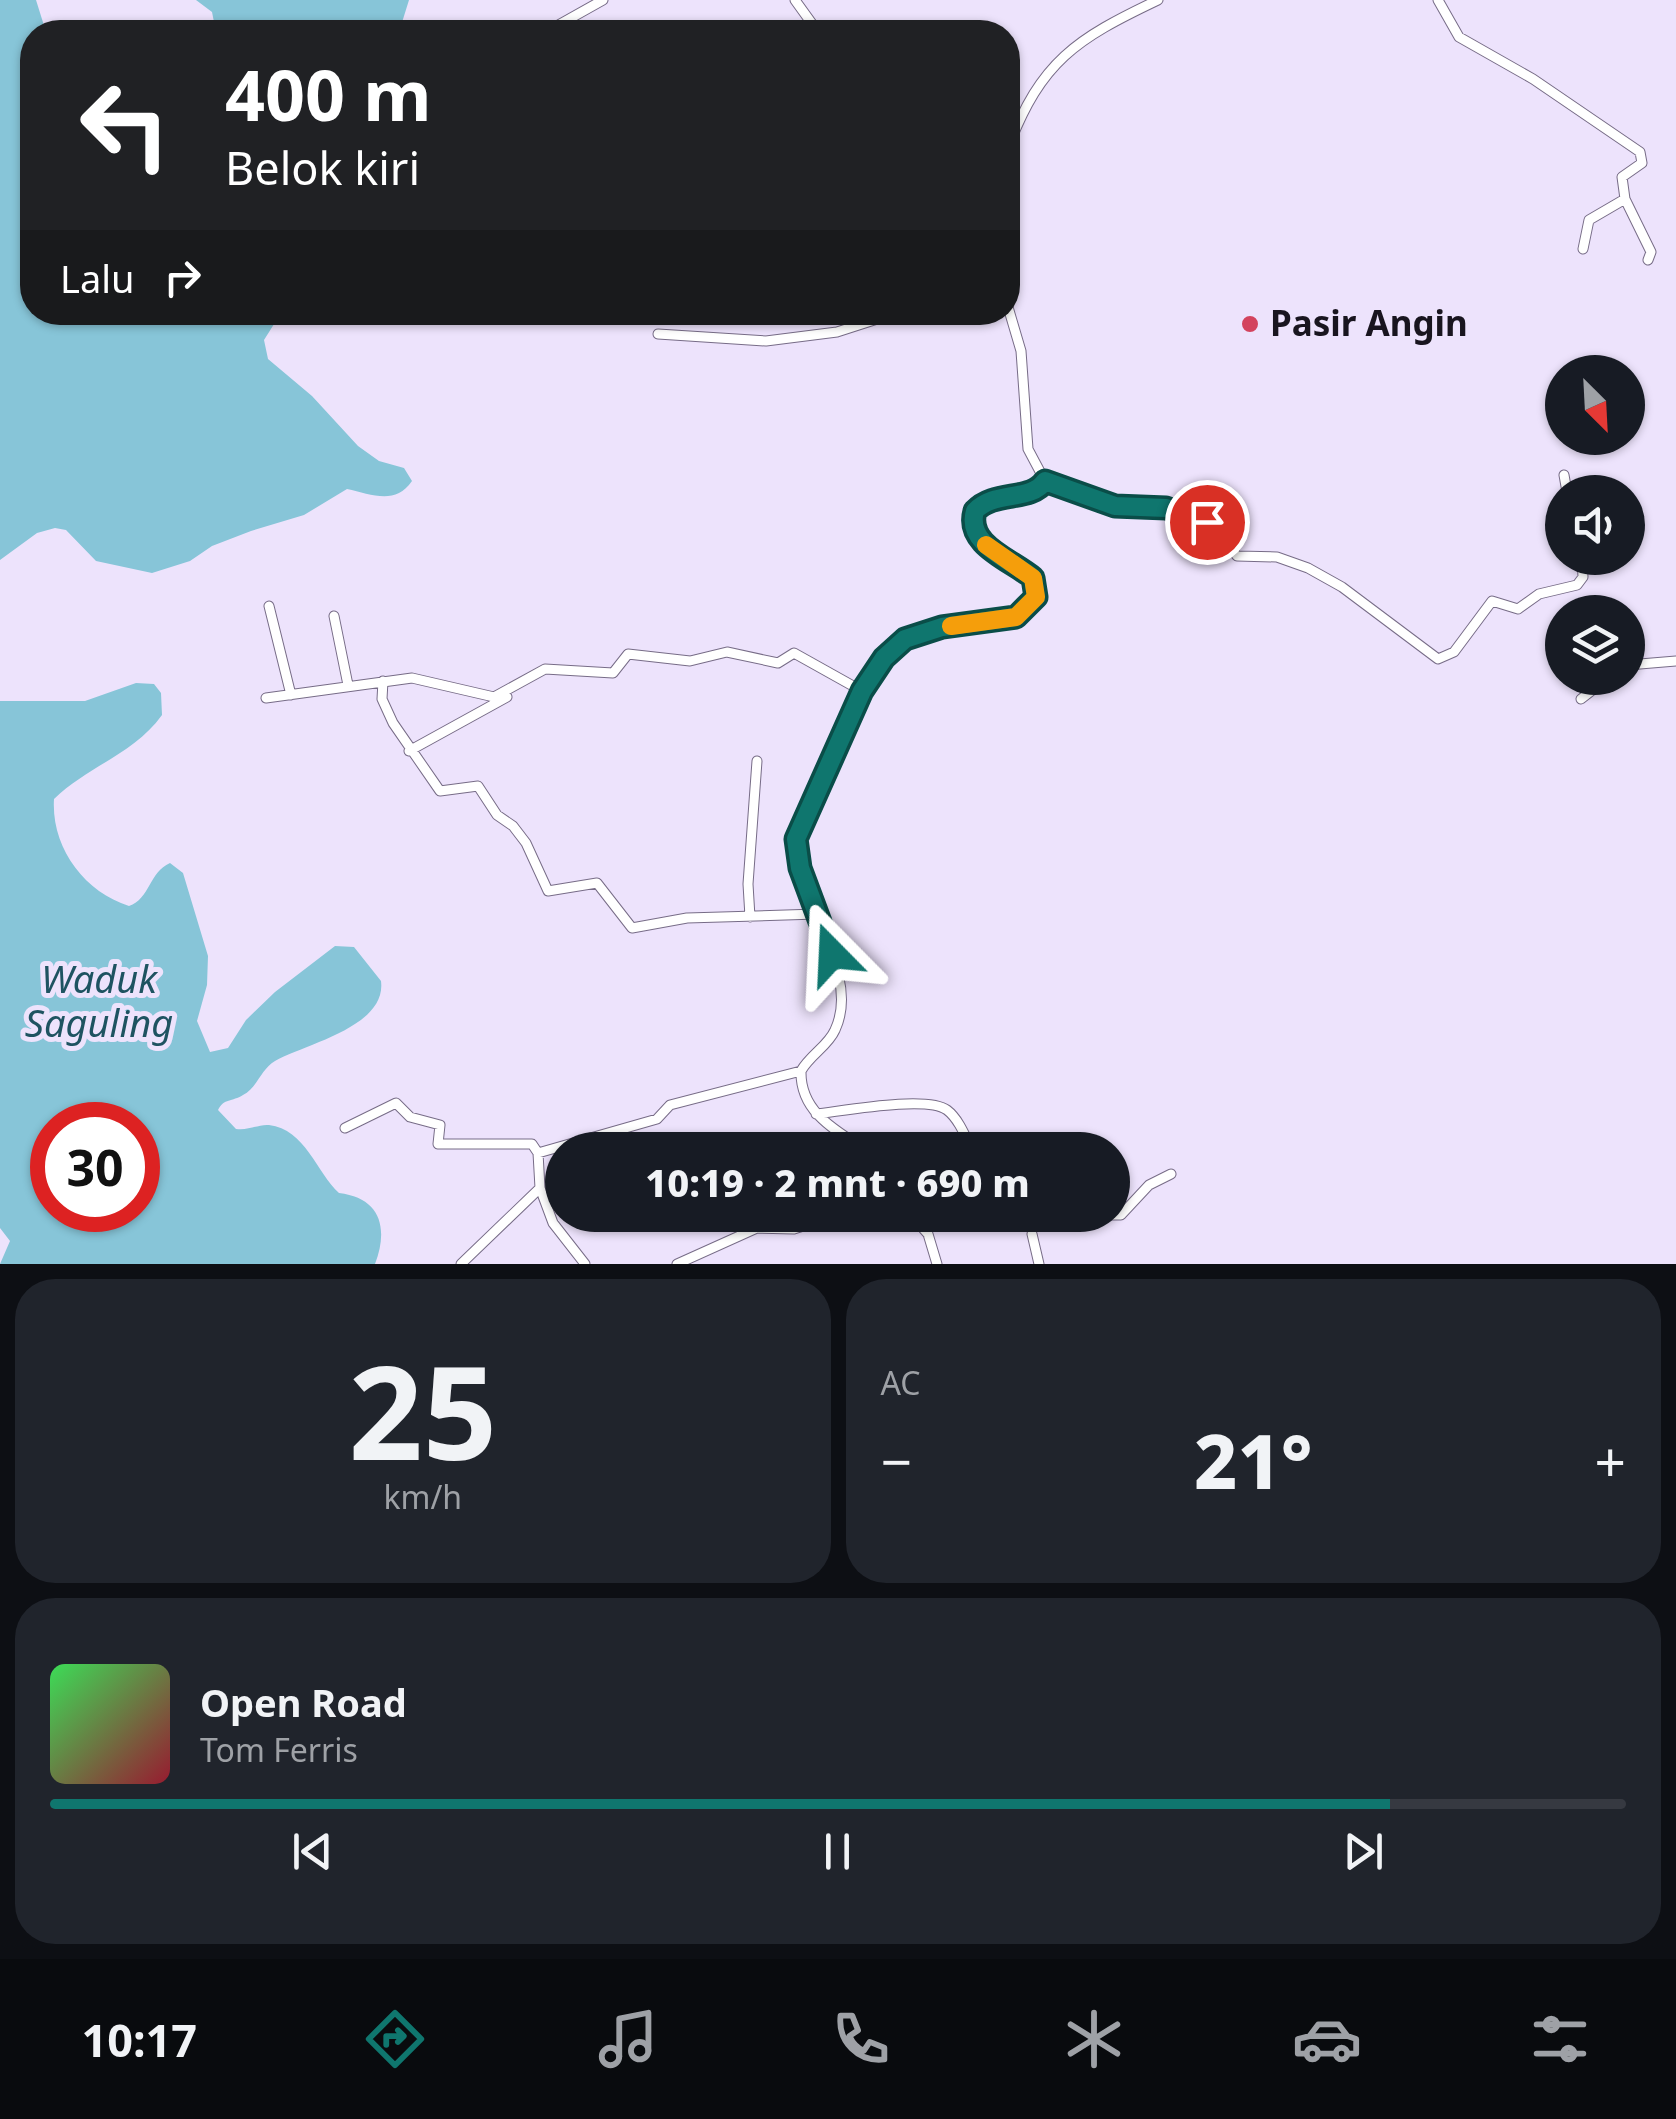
<!DOCTYPE html>
<html lang="id">
<meta charset="utf-8">
<style>
body{margin:0;font-family:"Noto Sans",sans-serif;background:#20242c;color:#f1f3f6;height:100vh;display:flex;flex-direction:column;font-size:38px;white-space:nowrap}
*{box-sizing:border-box;margin:0}
p{font-size:32px;color:#9ea1a6}
.icon{flex:none;width:55px;height:55px;fill:none;stroke:currentColor;stroke-width:2;stroke-linecap:round;stroke-linejoin:round}
.map{position:relative;height:1264px;overflow:hidden}
.details{display:flex;flex-direction:column;gap:15px;padding:15px;background:#0d0f14;flex:1}
.details>*{flex:none}
.banner{position:absolute;left:20px;top:20px;width:1000px;height:305px;border-radius:40px;box-shadow:0 2px 8px #0004;background:#202124;color:#fff;overflow:hidden}
.needle{width:65px;rotate:156deg}
.controls{position:absolute;left:1545px;top:355px;display:grid;gap:20px}
.controls a{display:grid;place-items:center;width:100px;height:100px;border-radius:50%;background:#171b24;box-shadow:0 2px 8px #0004;font-size:50px}
.speed{position:absolute;left:30px;top:1102px;display:flex;gap:20px;font-size:50px;font-weight:700;text-align:center}
.speed>*{display:grid;place-content:center;width:130px;height:130px;border-radius:50%;background:#171b24;box-shadow:0 2px 8px #0004;line-height:1}
.speed .limit{border:15px solid #d22;background:#fff;color:#111}
.pin{position:absolute;display:grid;place-items:center;width:85px;height:85px;color:#fff;margin:-42px;border:5px solid #fff;border-radius:50%;box-shadow:0 2px 10px #0007}
.me{position:absolute;width:110px;margin:-55px;rotate:339deg;stroke-linejoin:round;filter:drop-shadow(0 0 8px #0008)}
.turn{display:flex;align-items:center;gap:35px;height:210px;padding:0 40px;font-size:45px}
.turn .icon{width:130px;height:130px;stroke-width:2.5}
.turn b{display:block;font-size:70px;line-height:85px}
.then{display:flex;align-items:center;height:95px;padding:0 40px;background:#0003;gap:20px;font-size:38px}
.big{font-size:75px;font-weight:800;line-height:1.1}
.details .card{flex:1;display:flex;flex-direction:column;justify-content:center;gap:15px;min-width:0;padding:0 35px;border-radius:40px;background:#20242c}
.details .dial{align-items:center;gap:0}
.dial b{font-size:130px;line-height:1}
.song{display:flex;align-items:center;gap:30px}
.cover{width:120px;height:120px;border-radius:15px;background:linear-gradient(135deg,hsl(130 70% 55%),hsl(350 70% 35%))}
.played{height:10px;border-radius:5px;background:linear-gradient(90deg,#0f766e 85%,#363941 85%)}
.keys{display:flex;justify-content:space-around;direction:ltr}
.heat{display:flex;justify-content:space-between;align-items:center;font-size:55px;direction:ltr}
.details .tiles{flex:1;display:grid;gap:15px;grid-template-columns:1fr 1fr}
.card:last-child{grid-column:span 2}
.trip{position:absolute;left:545px;top:1132px;width:585px;height:100px;border-radius:50px;background:#171b24;box-shadow:0 2px 8px #0004;font-weight:800;line-height:100px;text-align:center}
.tabs{display:flex;height:160px;justify-content:space-around;align-items:center;background:#090b0e;color:#9ea1a6}
.tabs .icon{width:70px;height:70px}
.tabs .on{color:#0f766e}
.tabs b{font-size:45px;color:#f1f3f6}
.map>svg:first-child{display:block}
.water{fill:#87c5d8;fill-rule:evenodd}
.lines{fill:none;stroke-linecap:round;stroke-linejoin:round}
.minor-casing{stroke:#776c87;stroke-width:11}
.minor{stroke:#fff;stroke-width:9}
.route-casing{stroke:#0a4d48;stroke-width:25}
.route{stroke:#0f766e;stroke-width:18}
.slow{stroke:#f59e0b;stroke-width:18}
.poi-dot{fill:#d3435d;stroke:#ede3fc;stroke-width:4}
.labels{text-anchor:middle;stroke-width:10;stroke-linejoin:round;paint-order:stroke}
.poi-label{font-size:35px;font-weight:bold;fill:#19151f;stroke:#ede3fc;text-anchor:start}
.water-label{font-size:38px;font-style:italic;fill:#1e5361;stroke:#ede3fc}
</style>
<div class="map">
<svg width="1676" height="1264" viewBox="0 0 1676 1264">
<rect width="100%" height="100%" fill="#ede3fc"/>
<path class="water" d="M0,0H36L46,32H32V191L23,267L32,290V312L281,313L264,340L268,359L312,396L358,446L379,461L404,468L412,481C395,506 371,494 347,489L304,515L251,531L212,546L190,561L152,573L96,561L66,530L55,528L37,533L0,560Z
M196,0H409L399,32H180L214,22L212,12Z
M136,683L154,684L161,693L162,715C134,754 88,766 54,799C51,847 84,892 129,906C150,899 149,872 170,863L183,873L208,956L207,985L197,1021L210,1052L228,1048L246,1020L275,992L335,946L354,947L381,981C387,1027 305,1044 275,1061C261,1069 257,1088 243,1095C232,1102 224,1098 218,1110L236,1129C248,1131 258,1124 269,1125C305,1129 317,1173 339,1193C380,1198 389,1227 375,1264H0L10,1241L0,1228V701H85ZM52,1125H138V1210H52Z"/>
<g class="lines">
<defs>
<path id="minor" d="M795,0L818,32
M1438,0L1459,37L1533,79L1640,152L1642,163L1622,177L1625,199L1589,220L1583,249
M546,32L603,0
M1008,148C1041,61 1076,39 1158,0
M1625,199L1651,252L1648,260
M658,334L766,341L837,332L899,312
M1564,475L1567,492
M1045,481L1115,507L1189,513L1212,525L1237,556L1277,557L1308,568L1342,587L1438,659L1454,652L1492,601L1518,609L1539,594L1577,585L1583,577L1582,558
M269,606L291,695
M334,616L348,685
M1628,665L1676,661
M383,681L382,699L393,723L440,791L478,786L497,815L513,826L526,843L548,891L597,883L632,928L687,918L817,914
M266,698L412,678L494,697L545,669L613,673L628,654L690,661L727,652L778,663L794,653L862,691
M1581,699L1608,678
M409,751L507,697
M750,917L748,884L757,761
M816,1114C843,1111 927,1095 947,1110C959,1119 966,1138 972,1150
M345,1128L396,1103L410,1117L440,1125L438,1144H532L538,1153L657,1119L670,1105L801,1071
M866,1150C835,1130 800,1112 801,1071C810,1055 828,1046 835,1030C864,968 787,897 795,839C798,820 814,801 822,784C837,755 848,724 861,693C907,589 1010,651 1036,597L1033,578C1012,560 965,545 975,511C994,491 1031,502 1045,481L1028,449L1021,351L1008,307
M974,1150L1015,1143L1050,1150
M540,1188L553,1223L585,1264
M911,1215L928,1234L937,1264
M1104,1215H1121L1149,1185L1171,1174
M1032,1234L1039,1264
M461,1264L540,1188L538,1153
M677,1264L757,1228L794,1229L837,1215"/>
</defs>
<use href="#minor" class="minor-casing"/>
<use href="#minor" class="minor"/>
</g>
<g class="lines">
<defs>
<path id="route" d="M832,954L800,868L796,839L862,691L884,658L905,639L942,627L1016,617L1036,597L1033,578C1012,560 965,545 975,511C994,490 1031,502 1045,481L1115,506L1166,508L1207,522"/>
</defs>
<use href="#route" class="route-casing"/>
<use href="#route" class="route"/>
<path class="slow" d="M951,626L1016,617L1036,597L1033,578L986,545"/>
</g>
<circle class="poi-dot" cx="1250" cy="324" r="10"/>
<g class="labels">
<g class="poi-label">
<text x="1270" y="336">Pasir Angin</text>
</g>
<g class="water-label">
<text x="99" y="993">Waduk<tspan x="99" dy="44">Saguling</tspan></text>
</g>
</g>
</svg>
<div class="controls">
<a><svg class="needle" viewBox="-14 -14 28 28"><path d="M0-13l5 13h-10z" fill="#e53935"/><path d="M0 13l5-13h-10z" fill="#9ea1a6"/></svg></a>
<a><svg class="icon" aria-label="sound" viewBox="0 0 24 24"><path d="M4 9h4l5-4v14l-5-4H4zM17 9q2 3 0 6"/></svg></a>
<a><svg class="icon" aria-label="layers" viewBox="0 0 24 24"><path d="M12 4l9 5-9 5-9-5zM3 14l9 5 9-5"/></svg></a>
</div>
<div class="speed"><div class="limit">30</div></div>
<div class="pin" style="left:1207px;top:522px;background:#d93025"><svg class="icon" aria-label="arrive" viewBox="0 0 24 24"><path d="M6 21V4h12l-3 4 3 4H6"/></svg></div>
<svg class="me" style="left:832px;top:954px" viewBox="-20 -20 40 40"><path d="M0-17L14 15 0 8-14 15z" fill="#0f766e" stroke="#fff" stroke-width="4"/></svg>
<div class="trip">10:19 · 2 mnt · 690 m</div>
<div class="banner">
<div class="turn"><svg class="icon" aria-label="left" viewBox="0 0 24 24"><path d="M17 20v-9H6M10 6l-5 5 5 5"/></svg><div><b>400 m</b>Belok kiri</div></div>
<div class="then">Lalu<svg class="icon" aria-label="right" viewBox="0 0 24 24"><path d="M7 20v-9h11M14 6l5 5-5 5"/></svg></div>
</div>
</div>
<section class="details">
<div class="tiles">
<div class="card dial"><b>25</b><p>km/h</p></div>
<div class="card"><p>AC</p>
<div class="heat"><a>−</a><b class="big">21°</b><a>+</a></div>
</div>
<div class="card">
<div class="song"><i class="cover"></i><div><b>Open Road</b><p>Tom Ferris</p></div></div>
<div class="played"></div>
<div class="keys"><svg class="icon" aria-label="previous" viewBox="0 0 24 24"><path d="M18 5L8 12l10 7zM5 5v14"/></svg><svg class="icon" aria-label="pause" viewBox="0 0 24 24"><path d="M8 5v14M16 5v14"/></svg><svg class="icon" aria-label="next" viewBox="0 0 24 24"><path d="M6 5l10 7-10 7zM19 5v14"/></svg></div>
</div>
</div>
</section>
<nav class="tabs">
<b>10:17</b>
<svg class="icon on" aria-label="directions" viewBox="0 0 24 24"><path d="M12 3l9 9-9 9-9-9zM9 14v-3h6M13 9l2 2-2 2"/></svg>
<svg class="icon" aria-label="music" viewBox="0 0 24 24"><path d="M9 18V5l10-2v13"/><circle cx="6" cy="18" r="3"/><circle cx="16" cy="16" r="3"/></svg>
<svg class="icon" aria-label="phone" viewBox="0 0 24 24"><path d="M5 4h4l2 5-3 2q2 4 5 5l2-3 5 2v4C11 20 4 13 5 4z"/></svg>
<svg class="icon" aria-label="climate" viewBox="0 0 24 24"><path d="M12 3v18M4 7l16 10M4 17L20 7"/></svg>
<svg class="icon" aria-label="car" viewBox="0 0 24 24"><path d="M5 17H2v-5l4-1 3-4h7l3 4 3 1v5h-3M9 17h6M6 11h13"/><circle cx="7" cy="17" r="2"/><circle cx="17" cy="17" r="2"/></svg>
<svg class="icon" aria-label="filters" viewBox="0 0 24 24"><path d="M4 7h16M4 17h16"/><circle cx="9" cy="7" r="2"/><circle cx="15" cy="17" r="2"/></svg>
</nav>
